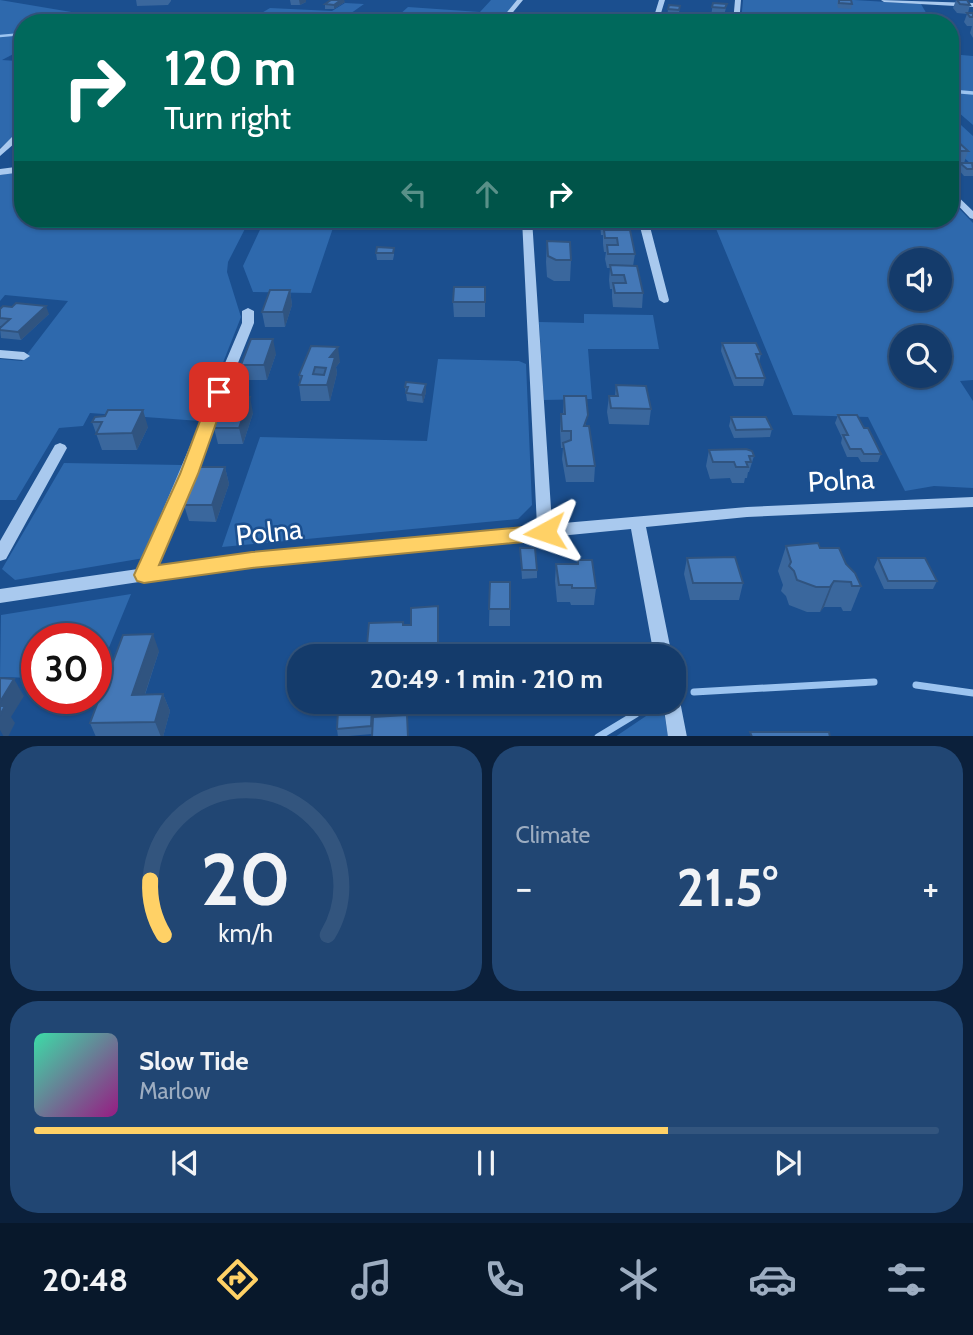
<!DOCTYPE html>
<meta charset="utf-8">
<style>
body{margin:0;font-family:Cabin,sans-serif;background:#214673;color:#f1f3f6;height:100vh;display:flex;flex-direction:column;font-size:26px;white-space:nowrap}
*{box-sizing:border-box;margin:0}
p{font-size:23px;color:#9dadc1}
.icon{flex:none;width:38px;height:38px;fill:none;stroke:currentColor;stroke-width:2;stroke-linecap:round;stroke-linejoin:round}
.map{position:relative;height:736px;overflow:hidden}
.sheet{display:flex;flex-direction:column;gap:10px;padding:10px;background:#0b203b;flex:1}
.sheet>*{flex:none}
.guide{position:absolute;left:14px;top:14px;width:945px;height:214px;border-radius:28px;box-shadow:0 2px 5px #0004,0 0 0 2px #33557e;background:#00695c;color:#fff;overflow:hidden}
.tools{position:absolute;left:889px;top:248px;display:grid;gap:14px}
.tools a{display:grid;place-items:center;width:63px;height:63px;border-radius:50%;background:#143b6b;box-shadow:0 2px 5px #0004,0 0 0 2px #33557e;font-size:35px}
.speed{position:absolute;left:21px;top:623px;display:flex;gap:14px;font-size:35px;font-weight:700;text-align:center}
.speed>*{display:grid;place-content:center;width:91px;height:91px;border-radius:50%;background:#143b6b;box-shadow:0 2px 5px #0004,0 0 0 2px #33557e;line-height:1}
.speed .limit{border:10px solid #d22;background:#fff;color:#111}
.pin{position:absolute;display:grid;place-items:center;width:60px;height:60px;color:#fff;margin:-30px;border-radius:14px;box-shadow:0 4px 10px #0006}
.me{position:absolute;width:77px;margin:-38px;rotate:265deg;stroke-linejoin:round;filter:drop-shadow(0 0 5px #0008)}
.turn{display:flex;align-items:center;gap:24px;height:147px;padding:0 35px;font-size:32px}
.turn .icon{width:91px;height:91px;stroke-width:2.5}
.turn b{display:block;font-size:49px;line-height:60px}
.lanes{display:flex;align-items:center;height:66px;padding:0 35px;background:#0003;justify-content:center;gap:35px;direction:ltr}
.lanes .off{opacity:.35}
.big{font-size:52px;font-weight:800;line-height:1.1}
.sheet .widget{flex:1;display:flex;flex-direction:column;justify-content:center;gap:10px;min-width:0;padding:0 24px;border-radius:28px;background:#214673}
.sheet .dial{align-items:center;gap:0}
.dial svg{height:182px;overflow:visible;fill:none;stroke:#33557e;stroke-width:7;stroke-linecap:round;text-anchor:middle}
.dial text{fill:#f1f3f6;stroke:none}
.song{display:flex;align-items:center;gap:21px}
.cover{width:84px;height:84px;border-radius:10px;background:linear-gradient(135deg,hsl(160 70% 55%),hsl(310 70% 35%))}
.played{height:7px;border-radius:4px;background:linear-gradient(90deg,#ffd166 70%,#33557e 70%)}
.keys{display:flex;justify-content:space-around;direction:ltr}
.heat{display:flex;justify-content:space-between;align-items:center;font-size:38px;direction:ltr}
.sheet .tiles{flex:1;display:grid;gap:10px;grid-template-columns:1fr 1fr}
.widget:last-child{grid-column:span 2}
.trip{position:absolute;left:287px;top:644px;width:399px;height:70px;border-radius:28px;background:#143b6b;box-shadow:0 2px 5px #0004,0 0 0 2px #33557e;font-weight:800;line-height:70px;text-align:center}
.dock{display:flex;height:112px;justify-content:space-around;align-items:center;background:#08182b;color:#9dadc1}
.dock .icon{width:49px;height:49px}
.dock .active{color:#ffd166}
.dock b{font-size:32px;color:#f1f3f6}
.map>svg:first-child{display:block}
.green{fill:#2e69ad;fill-rule:evenodd}
.lines{fill:none;stroke-linecap:round;stroke-linejoin:round}
.stream-far2{stroke:#9cc4f0;stroke-width:2.5}
.stream-far1{stroke:#9cc4f0;stroke-width:3.5}
.stream{stroke:#9cc4f0;stroke-width:7}
.minor{fill:#a9c9ee;fill-rule:evenodd}
.wall{fill:#3a679d}
.shaded-wall{fill:#305480}
.building{fill:#4478b7;stroke:#305480;stroke-width:2;fill-rule:evenodd}
.route{fill:#ffd166;stroke:#a68842;stroke-width:2}
.labels{text-anchor:middle;stroke-width:5;stroke-linejoin:round;paint-order:stroke}
.near-street-label{font-size:28px;fill:#fff;stroke:#1b4f8f}
</style>
<div class="map">
<svg width="973" height="737" viewBox="0 0 973 737">
<rect width="100%" height="100%" fill="#1b4f8f"/>
<path class="green" d="M0,0L95,16L87,23H23V49L2,60L17,61L14,64L23,65V129L0,148Z
M491,0H518L498,23H390L408,7L480,12Z
M743,0H854L921,4L932,23H741Z
M345,3L364,4L337,23H245L270,8L332,11Z
M950,54L973,56V125L950,105Z
M950,115L973,136V166L954,148L950,147Z
M23,171V219H250L228,262L227,272L241,317L200,421L90,413L83,426L59,428L16,500H0V359L22,361L68,301L5,295L0,301V175Z
M950,199L973,223V380L960,381L973,401V488L934,486L905,491L868,417L793,415L712,219H950ZM901,261H940V299H901ZM901,338H940V376H901Z
M265,219H336L311,293L253,292L243,266Z
M584,314L653,315L659,349H588L592,399L544,400L539,322L584,323Z
M438,359L519,361L526,364L532,505L518,519L222,547L260,437L427,441Z
M64,463L182,465L144,558L15,580L2,569Z
M131,594L96,679V639H37V678L0,677L1,615Z
M664,712L668,736L615,737L649,714Z"/>
<g class="lines">
<path class="stream-far2" d="M0,36L23,34"/>
<path class="stream-far1" d="M950,91L973,93"/>
<path class="stream" d="M916,685L973,693
M694,692L874,682
M598,737L636,714"/>
<path class="minor" d="M517,0H523L504,23H498Z
M659,0H665L658,23H652Z
M735,0H741L739,23H733Z
M881,0L973,3V7L884,2Z
M20,129H23V136L0,156V149Z
M23,166V172L0,175V169Z
M950,189L973,211V219L970,218L950,197Z
M522,219H532L552,524L747,507L973,497V507L747,517L646,527L672,656H654L631,529L225,569L0,603V589L138,569L242,323V311L248,308L254,311V323L156,567L225,557L537,526Z
M638,219H648L669,300L668,302L664,303L659,300Z
M0,350L24,352L30,356L24,360L0,358Z
M60,443L65,445L67,448L6,559L0,561V541L55,445Z
M674,694L679,696L687,737H668L663,702H674Z"/>
</g>
<path class="wall" d="M136,0H171V1L168,5L137,6Z
M290,0H306V2L300,5H291Z
M838,0L852,4L851,9L838,8L837,4Z
M956,0H967L970,5L968,13H973V38L970,33L972,26H967L964,22L967,14L957,13L953,8Z
M345,2L334,9H325V4Z
M713,3L727,4L722,23H710Z
M680,6L678,19H667L668,9Z
M950,138L968,151L964,163L973,164V176H964L958,169L960,163H950Z
M351,219H367L366,223H351Z
M598,219H627L626,230L635,254L633,266L643,293L642,308L613,307L612,297V289H610L609,280L610,268H607L605,259L606,252H604L603,244V235H601L600,221H599Z
M547,241L571,260L570,281H554L547,277L546,262Z
M394,248V255L393,260H377L376,253Z
M485,287V317H454L453,302Z
M290,290L292,305L285,327H265L262,312Z
M0,309L49,314L21,340L1,338L0,328L3,326H0Z
M722,343L761,354L759,362L765,378L763,386H734L721,351Z
M311,346L340,362L336,367L337,373L330,401H301L299,385L300,381L299,375Z
M276,354L267,380H245L241,365Z
M616,385L651,409L649,425L609,424L607,412L609,396H615Z
M405,387L426,392L423,403L407,401Z
M564,396L587,426L595,466L594,482H566L562,459L563,448H561L560,430L561,414H563Z
M253,413L243,444H218L214,428Z
M838,415L864,428L881,454L878,462H861L858,457H847L841,443L842,438L835,423Z
M95,417L148,427L137,450H102L92,422Z
M731,417L772,429L770,437L734,438L729,426Z
M709,450L754,456L749,472H748L747,478H745L744,483H732L730,478L710,479L706,466Z
M225,467L229,484L216,522L189,521L184,505Z
M786,546L846,564L861,586L851,611H843L841,607H824L820,612H807L789,605L786,596L781,591L783,585L778,571Z
M520,548L537,570V578L522,579Z
M687,558L743,583L739,600H690L684,574Z
M878,558L937,581L933,589H884L874,567Z
M578,560L596,588L594,605H571L570,602H557L555,581L556,564H578Z
M490,582L510,609V626H489Z
M159,651L145,695L163,694L170,711L163,737H96L90,723Z
M372,708L373,716L372,734L338,737L337,729Z"/>
<path class="shaded-wall" d="M299,0H306V2L300,5Z
M341,0H344L345,2L334,9V5Z
M290,290L292,305L285,327L283,312Z
M46,306L49,314L21,340L18,332Z
M273,339L276,354L267,380L264,365Z
M338,347L340,362L336,367L337,373L330,401L327,385L330,357Z
M426,384V392L423,403L422,395Z
M250,397L253,413L243,444L239,428Z
M143,410L148,427L137,450L132,433Z
M225,467L229,484L216,522L212,505Z
M834,581L824,607L820,612L830,587Z
M153,634L159,651L139,712L132,695Z
M14,679L24,696L11,717L15,723L8,737H4L0,730V702Z
M163,694L170,711L163,737H161L155,722Z"/>
<path class="building" d="M331,0H341L334,5L325,4Z
M839,0H851L852,4L839,3Z
M957,0H967L970,5L960,4Z
M713,3L727,4L725,8L712,7Z
M669,5L680,6L679,10L668,9Z
M967,13H973V17H970Z
M712,14H723V19L711,18Z
M950,138H954L968,151H953L950,148Z
M960,163H972L973,169H967Z
M602,219H627V221H602Z
M604,230H630L635,254H608L607,245H618L617,238H605Z
M547,241L570,242L571,260H556L548,256Z
M377,247L394,248L393,253H376Z
M610,265L637,266L643,293H615L613,283H626L624,275H612Z
M454,287H485V302H453Z
M270,290H290L283,312H262Z
M16,303L46,306L18,332L0,330V328L10,319L0,318V309L3,306L12,307Z
M251,339H273L264,365H241Z
M722,343H756L761,354H756L765,378H736Z
M311,346L338,347L330,357H335L327,385H299L302,376L299,375ZM315,367L326,368L324,375L313,374Z
M406,382L426,384L422,395L406,393L408,387H405Z
M616,385L646,386L651,409L611,408L609,396H618Z
M564,396H586L588,415L584,426H589L595,466H567L563,443L571,440V431H562L561,414H565Z
M226,397H250L239,428H214Z
M108,410H143L132,433L96,434L102,422H92L95,417L105,416Z
M838,415H857L864,428H868L881,454H864L861,449H850L843,435H848Z
M731,417H766L772,429L736,430Z
M746,449L752,451L754,456H749L751,462H746L748,467H736L734,462H713L709,450Z
M199,467H225L212,505H184Z
M818,543L820,548H839L846,564L855,573L861,586H852L851,582L834,581L830,587H816L797,580L794,571L789,566L791,562L786,546Z
M520,548H535L537,570H522Z
M735,557L743,583H693L687,558Z
M878,558H925L937,581H888Z
M578,560H592L596,588H572V585H559L556,564H578Z
M490,582H510V609H489Z
M438,606V656H366L369,623L403,622V625H411V608Z
M153,634L132,695L163,694L155,722L90,723L123,635Z
M0,678L14,679L0,702Z
M0,706H5L0,715Z
M372,708L371,726L337,729L338,710Z
M407,715L408,737H372L373,717Z
M750,732H829L830,737H752Z"/>
<path class="route" d="M219,387L227,392L198,474L159,565L252,552L545,525L552,527L555,532L552,537L545,540L252,568L144,583L137,581L134,575L180,474L211,392Z"/>
<g class="labels">
<g class="near-street-label">
<text transform="translate(841 480) rotate(-3)" y="10">Polna</text>
<text transform="translate(269 532) rotate(-6)" y="10">Polna</text>
</g>
</g>
</svg>
<div class="tools">
<a><svg class="icon" aria-label="sound" viewBox="0 0 24 24"><path d="M4 9h4l5-4v14l-5-4H4zM17 9q2 3 0 6"/></svg></a>
<a><svg class="icon" aria-label="search" viewBox="0 0 24 24"><circle cx="10" cy="10" r="6"/><path d="M15 15l6 6"/></svg></a>
</div>
<div class="speed"><div class="limit">30</div></div>
<div class="pin" style="left:219px;top:392px;background:#d93025"><svg class="icon" aria-label="arrive" viewBox="0 0 24 24"><path d="M6 21V4h12l-3 4 3 4H6"/></svg></div>
<svg class="me" style="left:545px;top:532px" viewBox="-20 -20 40 40"><path d="M0-17L14 15 0 8-14 15z" fill="#ffd166" stroke="#fff" stroke-width="4"/></svg>
<div class="trip">20:49 · 1 min · 210 m</div>
<div class="guide">
<div class="turn"><svg class="icon" aria-label="right" viewBox="0 0 24 24"><path d="M7 20v-9h11M14 6l5 5-5 5"/></svg><div><b>120 m</b>Turn right</div></div>
<div class="lanes"><svg class="icon off" aria-label="left" viewBox="0 0 24 24"><path d="M17 20v-9H6M10 6l-5 5 5 5"/></svg><svg class="icon off" aria-label="ahead" viewBox="0 0 24 24"><path d="M12 20V5M6 11l6-6 6 6"/></svg><svg class="icon" aria-label="right" viewBox="0 0 24 24"><path d="M7 20v-9h11M14 6l5 5-5 5"/></svg></div>
</div>
</div>
<section class="sheet">
<div class="tiles">
<div class="widget dial"><svg viewBox="0 0 100 80">
<path d="M14 69A42 42 0 1 1 86 69"/>
<path d="M14 69A42 42 0 0 1 8 45" stroke="#ffd166"/>
<text x="50" y="56" font-size="32" font-weight="700">20</text>
<text x="50" y="72" font-size="11">km/h</text>
</svg></div>
<div class="widget"><p>Climate</p>
<div class="heat"><a>−</a><b class="big">21.5°</b><a>+</a></div>
</div>
<div class="widget">
<div class="song"><i class="cover"></i><div><b>Slow Tide</b><p>Marlow</p></div></div>
<div class="played"></div>
<div class="keys"><svg class="icon" aria-label="previous" viewBox="0 0 24 24"><path d="M18 5L8 12l10 7zM5 5v14"/></svg><svg class="icon" aria-label="pause" viewBox="0 0 24 24"><path d="M8 5v14M16 5v14"/></svg><svg class="icon" aria-label="next" viewBox="0 0 24 24"><path d="M6 5l10 7-10 7zM19 5v14"/></svg></div>
</div>
</div>
</section>
<nav class="dock">
<b>20:48</b>
<svg class="icon active" aria-label="directions" viewBox="0 0 24 24"><path d="M12 3l9 9-9 9-9-9zM9 14v-3h6M13 9l2 2-2 2"/></svg>
<svg class="icon" aria-label="music" viewBox="0 0 24 24"><path d="M9 18V5l10-2v13"/><circle cx="6" cy="18" r="3"/><circle cx="16" cy="16" r="3"/></svg>
<svg class="icon" aria-label="phone" viewBox="0 0 24 24"><path d="M5 4h4l2 5-3 2q2 4 5 5l2-3 5 2v4C11 20 4 13 5 4z"/></svg>
<svg class="icon" aria-label="climate" viewBox="0 0 24 24"><path d="M12 3v18M4 7l16 10M4 17L20 7"/></svg>
<svg class="icon" aria-label="car" viewBox="0 0 24 24"><path d="M5 17H2v-5l4-1 3-4h7l3 4 3 1v5h-3M9 17h6M6 11h13"/><circle cx="7" cy="17" r="2"/><circle cx="17" cy="17" r="2"/></svg>
<svg class="icon" aria-label="filters" viewBox="0 0 24 24"><path d="M4 7h16M4 17h16"/><circle cx="9" cy="7" r="2"/><circle cx="15" cy="17" r="2"/></svg>
</nav>
